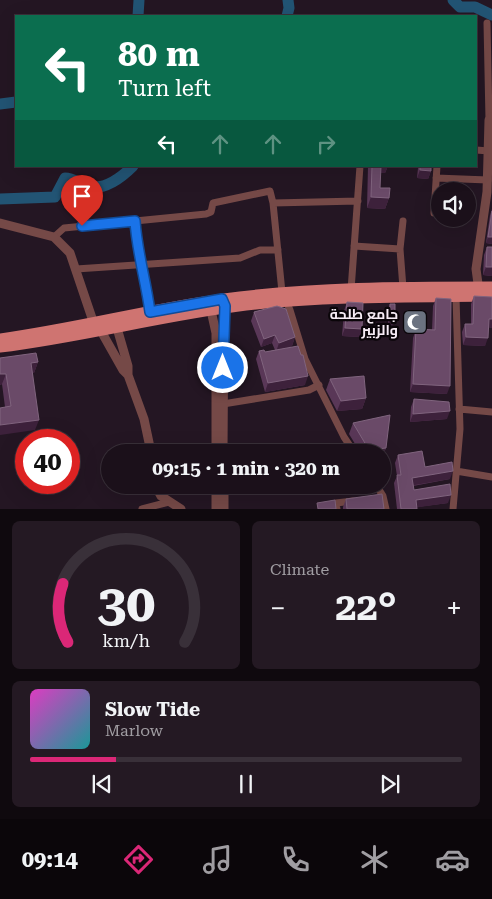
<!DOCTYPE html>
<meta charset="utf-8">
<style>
body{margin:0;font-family:"Roboto Serif",Cairo,serif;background:#241923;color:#f1f3f6;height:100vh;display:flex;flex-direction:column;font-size:19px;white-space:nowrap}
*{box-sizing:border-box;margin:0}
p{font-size:16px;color:#a09da2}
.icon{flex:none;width:28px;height:28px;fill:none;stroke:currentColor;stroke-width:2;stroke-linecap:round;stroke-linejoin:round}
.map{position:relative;height:509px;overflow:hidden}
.drawer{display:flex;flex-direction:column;gap:12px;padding:12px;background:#0f090e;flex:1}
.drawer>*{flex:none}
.top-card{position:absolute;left:15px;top:15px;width:462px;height:152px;border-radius:0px;box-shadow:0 5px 20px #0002,0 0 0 1px #393039;background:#0b6e4f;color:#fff;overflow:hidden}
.tools{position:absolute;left:431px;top:182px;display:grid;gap:10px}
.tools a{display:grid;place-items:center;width:45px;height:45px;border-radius:50%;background:#1b101a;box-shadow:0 5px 20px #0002,0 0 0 1px #393039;font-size:25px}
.speed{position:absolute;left:15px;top:429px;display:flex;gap:10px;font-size:25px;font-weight:700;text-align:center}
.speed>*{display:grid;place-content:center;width:65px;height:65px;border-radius:50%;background:#1b101a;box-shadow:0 5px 20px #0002,0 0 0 1px #393039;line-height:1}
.speed .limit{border:8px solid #d22;background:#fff;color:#111}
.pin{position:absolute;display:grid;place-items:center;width:42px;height:42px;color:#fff;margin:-51px -21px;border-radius:50% 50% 50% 0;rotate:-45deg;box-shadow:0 0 5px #0007}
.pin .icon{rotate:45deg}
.me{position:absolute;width:55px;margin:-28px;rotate:0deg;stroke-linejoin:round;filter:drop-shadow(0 0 4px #0008)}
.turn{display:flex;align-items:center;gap:18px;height:105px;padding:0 20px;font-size:22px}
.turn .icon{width:65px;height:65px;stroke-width:2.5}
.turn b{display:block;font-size:35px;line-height:42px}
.lanes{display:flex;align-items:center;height:48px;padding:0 20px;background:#0003;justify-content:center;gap:25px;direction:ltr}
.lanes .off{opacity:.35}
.big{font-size:38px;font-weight:700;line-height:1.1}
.drawer .tile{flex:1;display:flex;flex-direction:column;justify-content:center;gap:8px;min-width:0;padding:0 18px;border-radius:8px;background:#241923}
.drawer .dial{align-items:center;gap:0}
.dial svg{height:130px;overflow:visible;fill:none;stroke:#393039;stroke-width:7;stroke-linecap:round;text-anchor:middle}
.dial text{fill:#f1f3f6;stroke:none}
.song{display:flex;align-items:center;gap:15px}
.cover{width:60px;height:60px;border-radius:8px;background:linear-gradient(135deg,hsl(310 70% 55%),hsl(180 70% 35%))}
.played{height:5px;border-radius:2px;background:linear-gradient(90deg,#db2777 20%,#393039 20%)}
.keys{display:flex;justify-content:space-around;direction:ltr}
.heat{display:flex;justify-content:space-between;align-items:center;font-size:28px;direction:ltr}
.drawer .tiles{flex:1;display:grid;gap:12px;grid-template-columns:1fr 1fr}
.tile:last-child{grid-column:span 2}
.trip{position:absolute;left:101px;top:444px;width:290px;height:50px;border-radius:25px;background:#1b101a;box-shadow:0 5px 20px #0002,0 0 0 1px #393039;font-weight:700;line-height:50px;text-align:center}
.tabs{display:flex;height:80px;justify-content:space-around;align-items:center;background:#0b060a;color:#a09da2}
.tabs .icon{width:35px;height:35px}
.tabs .on{color:#db2777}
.tabs b{font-size:22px;color:#f1f3f6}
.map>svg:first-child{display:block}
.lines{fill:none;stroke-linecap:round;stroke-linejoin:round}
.river{stroke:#225474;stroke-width:11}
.minor{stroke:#754947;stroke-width:7}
.tertiary{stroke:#754947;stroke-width:9}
.primary{stroke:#cf7471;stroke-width:11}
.wall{fill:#593757}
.shaded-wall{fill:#3d213b}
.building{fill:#6a4a68;stroke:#80647e}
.route-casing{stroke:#114b97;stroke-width:12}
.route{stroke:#1a73e8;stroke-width:9}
.labels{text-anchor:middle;stroke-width:4.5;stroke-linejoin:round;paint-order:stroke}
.poi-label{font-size:14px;font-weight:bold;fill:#f7edf6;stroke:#0a0509;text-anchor:end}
</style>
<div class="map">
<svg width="492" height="509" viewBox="0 0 492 509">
<rect width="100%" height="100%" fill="#241623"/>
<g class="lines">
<path class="river" d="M453,0L460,7H475L492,15
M138,16L139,0
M287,16L289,8L288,0
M0,104L16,102
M0,199L55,197L65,178C75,178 81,186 91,187C107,189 123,176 133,166"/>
<path class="minor" d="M487,23L489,120
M476,150L489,151
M436,178L488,180
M273,203L358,201
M434,213L437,166
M135,221C137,252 146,281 150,312
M403,221L400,249L403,288
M54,237L64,228L206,214L211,212L213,203L270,191L273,203L282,292L290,310L305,359L344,437L354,452
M354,246L400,249
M76,269L240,258L260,250H278
M351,290L360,166
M223,404L309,390L319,385
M459,409L492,412
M456,471L492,477
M376,485L383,496L386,509
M142,509L169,502
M337,509L336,503L353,501
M453,509L460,429L456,297"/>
<path class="tertiary" d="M0,223L54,237L70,253L94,324
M479,291L476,269L487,192L489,120L492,117
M210,306L216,333V452
M117,328L128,366V375L144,419L151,452
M101,331L123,370L128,375
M223,452L224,303
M155,485L161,496L181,509
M224,485V509
M216,509V485"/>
<path class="primary" d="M0,339C75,329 149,309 224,299C312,287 403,287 492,287
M0,347C83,337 163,315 246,305C327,296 411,297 492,296"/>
</g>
<path class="wall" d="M368,166H388L385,173H380V188L389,198L385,209L367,208Z
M397,166H431V171L428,179L417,178L418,168Z
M492,209V244L486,243L490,215Z
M487,247L492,276L483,275L484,255Z
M474,296L492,328L488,327L485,346L463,345L462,332L465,324H471V304Z
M436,298L447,394L410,392L413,338L416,329L432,330L433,306Z
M347,302L362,329L359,337L342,336L344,311Z
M390,304L393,325H388V309Z
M254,312L295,337L292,346L284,349L305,385L265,392L256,359L259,351L265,352L275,350L272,343L261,347L251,321Z
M0,358L38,362L34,373H33L35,430L5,407L2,384L0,385Z
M330,379L366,398L362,409L337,411L326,390Z
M414,399L447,419L410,422L411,407Z
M353,423L386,448L382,458V452H360L349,434Z
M398,455L450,479L413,486L414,490L448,503L417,507V509H397L394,483L397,476L395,463Z
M346,499L384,509H343V507Z"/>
<path class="shaded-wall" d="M379,166H388L385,173H377Z
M397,166H418V168Z
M420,170L431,171L428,179L417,178Z
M371,197L389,198L385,209L367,208Z
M488,237H492V244L486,243Z
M486,267H492V276L483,275Z
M489,319H492V328L486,327Z
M390,320H395L393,325H388Z
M345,328L362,329L359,337L342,336Z
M275,335L272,343L261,347L264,339Z
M295,337L292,346L276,352L279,343Z
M466,337L488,338L485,346L463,345Z
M38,362L34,373L27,374L31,363Z
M0,374H6L2,384L0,385Z
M308,376L305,385L265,392L268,383Z
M413,384L450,386L447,394L410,392Z
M366,398L362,409L337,411L341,401Z
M450,411L447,419L410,422L413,414Z
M39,420L35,430L0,435V425Z
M386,448L382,458V452H368L369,450Z
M453,471L450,479L409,486L412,478Z
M451,495L448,503L413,508L416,500Z"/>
<path class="building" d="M372,166H381L380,188H390L389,198L371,197Z
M420,166H431V171L420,170Z
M492,211V237H488Z
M487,247H492V267H486Z
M474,296L492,297V319H489L488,338L466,337L465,324H473Z
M436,298L451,299L450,386L413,384L416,329L435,330Z
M347,302L363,303L362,329L345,328Z
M390,304H395V320H390Z
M277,306L286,309L295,337L279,343L275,335L264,339L254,312Z
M298,346L301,355H303L308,376L268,383L259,351L264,350L265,352Z
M36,353L38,362L31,363L39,420L0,425V408L11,406L6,374H0V358Z
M364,376L366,398L341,401L330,379Z
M414,399L449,402L450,411L413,414Z
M390,415L386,448L369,450L353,423Z
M422,451L425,467L452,462L453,471L412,478L414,490L450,484L451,495L416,500L417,509H401L397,475H401L398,455Z
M382,494L384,509H347L346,499Z
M335,500L336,509H318L317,503Z"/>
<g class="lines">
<defs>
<path id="route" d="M82,226L135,221C137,252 146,281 150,312L222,299L225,306L223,368"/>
</defs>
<use href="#route" class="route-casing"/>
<use href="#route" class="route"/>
</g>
<defs>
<symbol id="mosque-square" viewBox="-11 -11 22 22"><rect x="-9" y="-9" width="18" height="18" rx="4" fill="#6b7280" stroke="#0a0509"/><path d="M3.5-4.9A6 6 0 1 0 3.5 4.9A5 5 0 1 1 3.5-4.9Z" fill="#fff"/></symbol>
</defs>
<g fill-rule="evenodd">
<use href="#mosque-square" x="401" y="308" width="28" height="28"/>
</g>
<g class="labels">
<g class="poi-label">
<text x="398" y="319">جامع طلحة<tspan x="398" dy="16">والزبير</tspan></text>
</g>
</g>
</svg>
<div class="tools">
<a><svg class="icon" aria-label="sound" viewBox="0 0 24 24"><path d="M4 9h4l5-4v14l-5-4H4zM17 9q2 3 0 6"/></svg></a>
</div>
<div class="speed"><div class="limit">40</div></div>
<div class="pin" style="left:82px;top:226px;background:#d93025"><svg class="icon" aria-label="arrive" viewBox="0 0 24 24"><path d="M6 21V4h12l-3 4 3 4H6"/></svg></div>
<svg class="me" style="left:223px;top:368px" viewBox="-20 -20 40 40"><circle r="17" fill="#1a73e8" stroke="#fff" stroke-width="3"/><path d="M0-11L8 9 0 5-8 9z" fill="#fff"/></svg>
<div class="trip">09:15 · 1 min · 320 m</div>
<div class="top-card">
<div class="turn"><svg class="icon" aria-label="left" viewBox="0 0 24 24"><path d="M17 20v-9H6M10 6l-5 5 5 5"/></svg><div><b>80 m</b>Turn left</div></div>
<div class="lanes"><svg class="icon" aria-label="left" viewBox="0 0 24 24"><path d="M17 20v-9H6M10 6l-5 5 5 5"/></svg><svg class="icon off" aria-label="ahead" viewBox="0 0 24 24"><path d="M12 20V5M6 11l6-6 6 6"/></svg><svg class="icon off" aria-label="ahead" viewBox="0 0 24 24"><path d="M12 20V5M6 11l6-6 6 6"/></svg><svg class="icon off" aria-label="right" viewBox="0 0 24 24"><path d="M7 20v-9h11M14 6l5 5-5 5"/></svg></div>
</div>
</div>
<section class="drawer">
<div class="tiles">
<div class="tile dial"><svg viewBox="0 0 100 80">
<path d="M14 69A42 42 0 1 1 86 69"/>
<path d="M14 69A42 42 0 0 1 11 33" stroke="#db2777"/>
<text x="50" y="56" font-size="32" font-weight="700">30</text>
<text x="50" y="72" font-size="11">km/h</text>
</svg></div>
<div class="tile"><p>Climate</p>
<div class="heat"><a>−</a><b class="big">22°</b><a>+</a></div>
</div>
<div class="tile">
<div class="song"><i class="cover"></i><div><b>Slow Tide</b><p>Marlow</p></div></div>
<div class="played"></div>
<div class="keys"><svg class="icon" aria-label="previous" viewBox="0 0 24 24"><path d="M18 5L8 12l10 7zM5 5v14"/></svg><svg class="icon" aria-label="pause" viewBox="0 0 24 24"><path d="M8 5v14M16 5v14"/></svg><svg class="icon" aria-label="next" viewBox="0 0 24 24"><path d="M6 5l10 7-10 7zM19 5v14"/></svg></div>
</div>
</div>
</section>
<nav class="tabs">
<b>09:14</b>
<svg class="icon on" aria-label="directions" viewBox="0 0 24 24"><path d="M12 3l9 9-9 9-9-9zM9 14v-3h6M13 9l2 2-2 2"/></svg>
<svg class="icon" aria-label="music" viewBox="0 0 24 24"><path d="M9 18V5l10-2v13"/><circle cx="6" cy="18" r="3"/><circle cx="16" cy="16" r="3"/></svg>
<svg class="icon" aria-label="phone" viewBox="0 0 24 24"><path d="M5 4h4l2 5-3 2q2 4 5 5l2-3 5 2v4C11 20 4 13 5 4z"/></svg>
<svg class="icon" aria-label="climate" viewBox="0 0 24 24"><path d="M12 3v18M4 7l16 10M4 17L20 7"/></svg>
<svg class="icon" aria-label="car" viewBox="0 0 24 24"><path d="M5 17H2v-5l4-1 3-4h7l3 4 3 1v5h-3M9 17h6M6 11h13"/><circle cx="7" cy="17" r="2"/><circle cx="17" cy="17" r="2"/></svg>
</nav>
